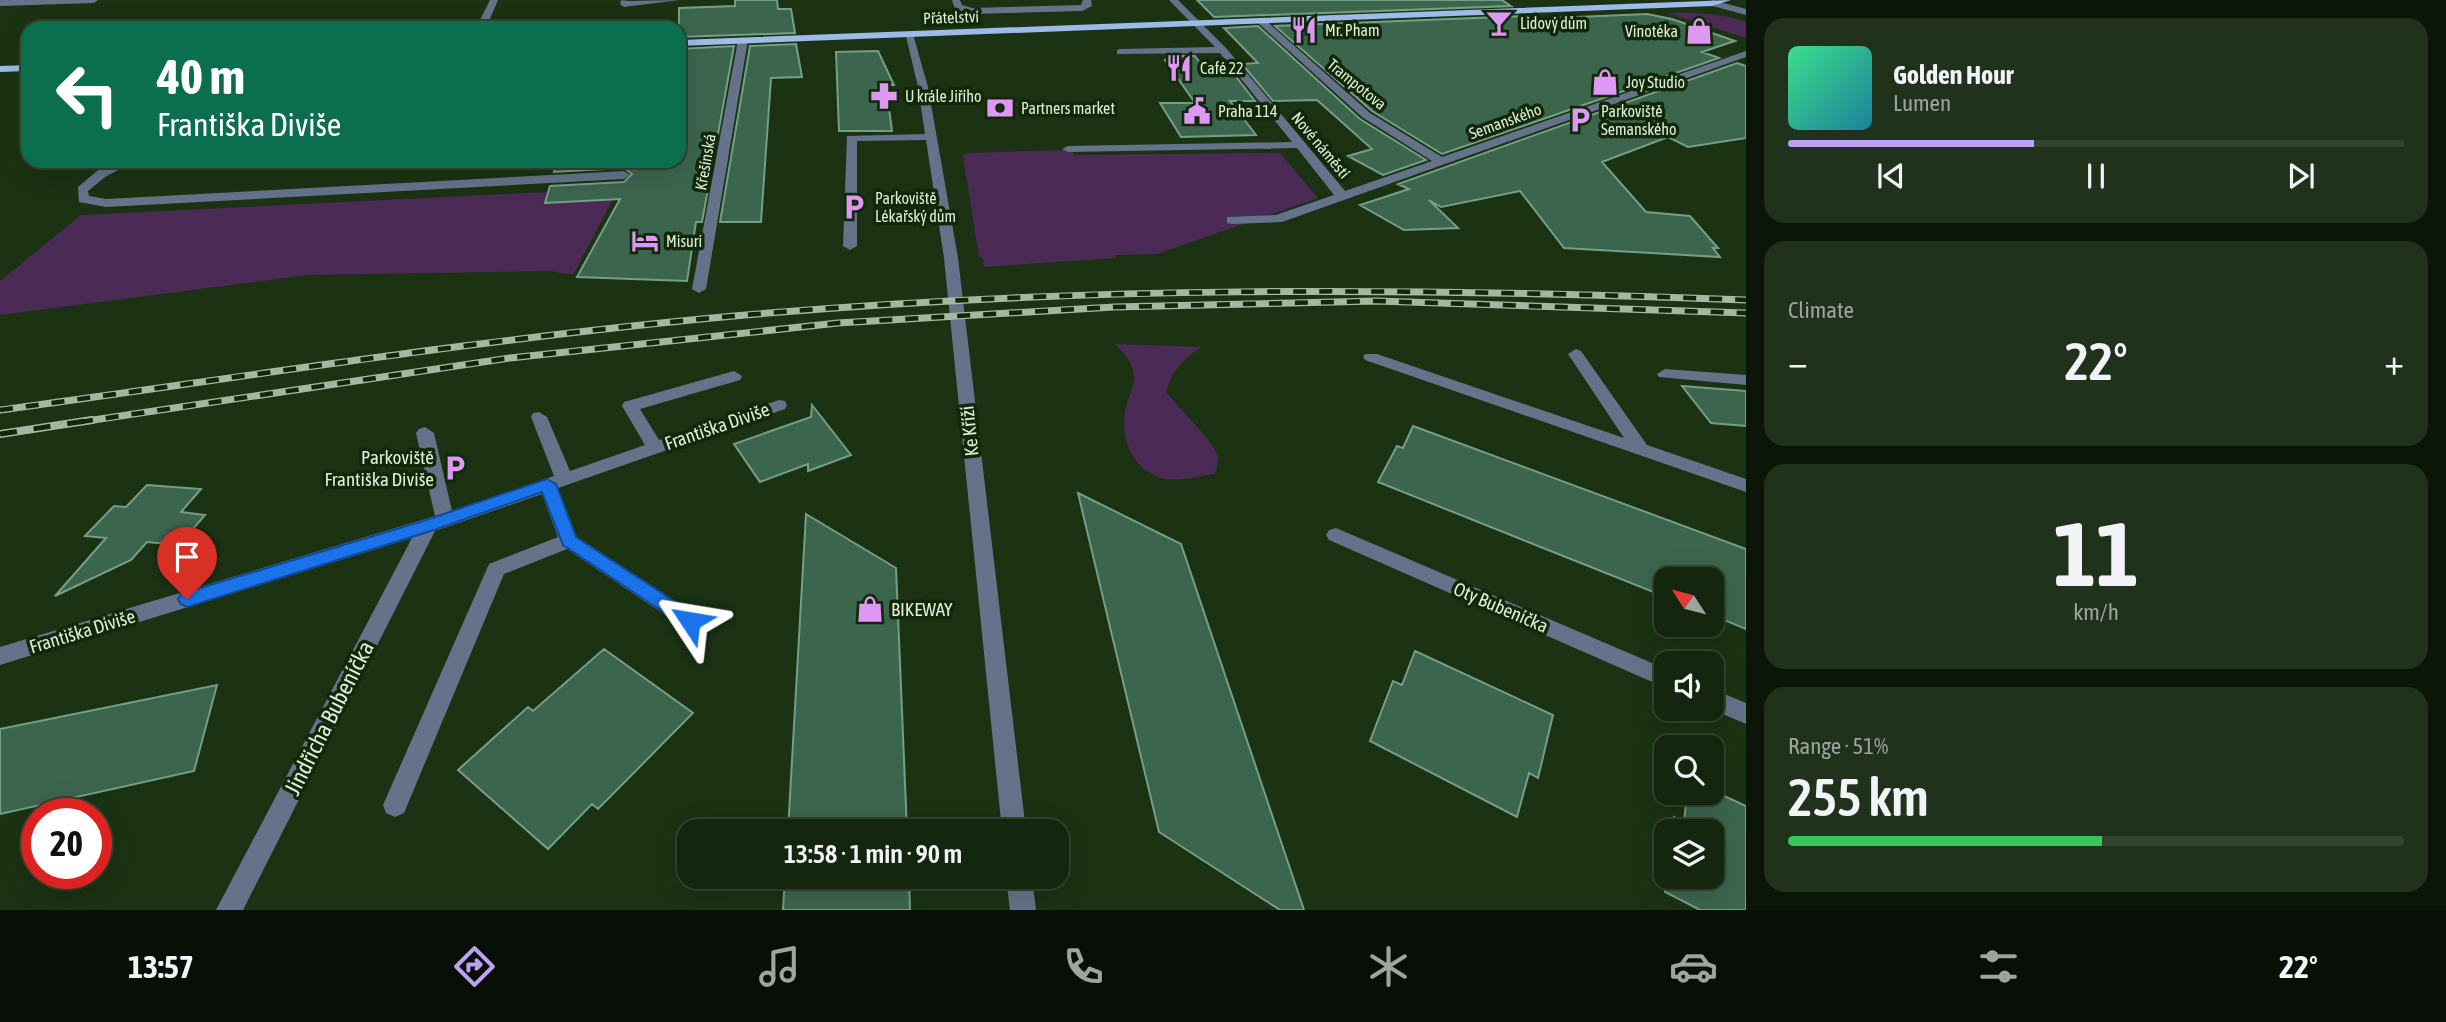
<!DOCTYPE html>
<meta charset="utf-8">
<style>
body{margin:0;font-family:"Asap Condensed",sans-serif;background:#21321c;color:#f1f3f6;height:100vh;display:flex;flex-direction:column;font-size:26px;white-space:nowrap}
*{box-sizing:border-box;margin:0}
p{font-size:23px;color:#9da59e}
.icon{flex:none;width:38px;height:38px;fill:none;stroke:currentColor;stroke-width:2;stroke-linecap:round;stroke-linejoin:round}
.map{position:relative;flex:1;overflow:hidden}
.sheet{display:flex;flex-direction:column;gap:18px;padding:18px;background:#0b1508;width:700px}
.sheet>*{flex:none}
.guide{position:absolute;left:21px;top:21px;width:665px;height:147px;border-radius:21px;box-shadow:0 7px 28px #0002,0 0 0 2px #33432e;background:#0b6e4f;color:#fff;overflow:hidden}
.needle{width:46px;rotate:306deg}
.tools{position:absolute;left:1654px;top:567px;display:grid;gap:14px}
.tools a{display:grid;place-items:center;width:70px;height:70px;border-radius:14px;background:#14260e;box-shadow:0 7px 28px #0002,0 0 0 2px #33432e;font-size:35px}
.speed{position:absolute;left:21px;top:798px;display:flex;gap:14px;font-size:35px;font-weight:700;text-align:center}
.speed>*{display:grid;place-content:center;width:91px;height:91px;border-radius:50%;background:#14260e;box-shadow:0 7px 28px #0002,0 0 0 2px #33432e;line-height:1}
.speed .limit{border:10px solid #d22;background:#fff;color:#111}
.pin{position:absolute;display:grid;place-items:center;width:60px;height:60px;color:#fff;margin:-72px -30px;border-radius:50% 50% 50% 0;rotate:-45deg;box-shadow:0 0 7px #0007}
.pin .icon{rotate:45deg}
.me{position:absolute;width:77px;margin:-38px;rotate:303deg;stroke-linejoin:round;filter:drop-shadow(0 0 5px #0008)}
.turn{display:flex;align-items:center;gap:24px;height:147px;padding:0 21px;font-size:32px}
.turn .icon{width:91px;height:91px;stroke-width:2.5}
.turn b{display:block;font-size:49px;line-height:60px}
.big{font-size:52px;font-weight:600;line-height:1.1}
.sheet .widget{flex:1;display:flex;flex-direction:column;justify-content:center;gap:10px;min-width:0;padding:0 24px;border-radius:21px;background:#21321c}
.sheet .dial{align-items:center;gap:0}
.dial b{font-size:91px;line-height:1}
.song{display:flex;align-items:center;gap:21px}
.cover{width:84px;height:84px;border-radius:10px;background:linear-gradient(135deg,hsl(150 70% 55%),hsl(190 70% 35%))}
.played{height:7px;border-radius:4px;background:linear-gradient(90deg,#bca0f2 40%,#33432e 40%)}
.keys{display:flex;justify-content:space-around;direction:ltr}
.heat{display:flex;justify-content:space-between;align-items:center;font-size:38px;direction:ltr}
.charge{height:10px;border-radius:5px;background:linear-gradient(90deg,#34c759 51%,#33432e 0)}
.trip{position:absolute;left:677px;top:819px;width:392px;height:70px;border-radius:21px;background:#14260e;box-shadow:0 7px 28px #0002,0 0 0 2px #33432e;font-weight:600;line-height:70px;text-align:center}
.dock{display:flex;height:112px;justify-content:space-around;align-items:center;background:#080f06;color:#9da59e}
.dock .icon{width:49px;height:49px}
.dock .current{color:#bca0f2}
.dock b{font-size:32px;color:#f1f3f6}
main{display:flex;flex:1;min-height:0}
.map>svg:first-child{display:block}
.green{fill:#4b2a55}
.building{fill:#3c654e;stroke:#749f86;stroke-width:2}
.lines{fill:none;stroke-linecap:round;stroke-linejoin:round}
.minor{fill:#64738a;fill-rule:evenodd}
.major{fill:#9cbbe9;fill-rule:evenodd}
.rail-far1-casing{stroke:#a6b7a1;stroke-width:7}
.rail-casing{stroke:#a6b7a1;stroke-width:8}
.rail-far1{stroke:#112809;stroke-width:4.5;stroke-dasharray:13;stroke-linecap:butt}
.rail{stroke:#112809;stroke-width:5;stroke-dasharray:17;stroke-linecap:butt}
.route{fill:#1a73e8;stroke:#114b97;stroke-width:2}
.labels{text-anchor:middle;stroke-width:7;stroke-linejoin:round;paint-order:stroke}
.far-street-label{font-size:16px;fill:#deedda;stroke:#112809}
.far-poi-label{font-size:16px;fill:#deedda;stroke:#112809;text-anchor:start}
.street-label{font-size:19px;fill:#deedda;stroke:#112809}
.poi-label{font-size:19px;fill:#deedda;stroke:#112809;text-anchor:end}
.near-street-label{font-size:23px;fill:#deedda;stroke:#112809}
</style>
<main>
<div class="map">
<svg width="1746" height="910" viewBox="0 0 1746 910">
<rect width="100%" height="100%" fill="#1b3213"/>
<path class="green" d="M1667,13C1695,12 1720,13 1746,22V38Z
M1072,150L1074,155L1280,153L1318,198L1157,254L1115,255L1116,258L984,267L983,258L979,257L963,156L966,153Z
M619,188L573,275L550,271L308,275L0,315V281L81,215L548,192L545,202Z
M1115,344L1202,347C1182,360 1173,369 1166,392C1177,406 1217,445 1218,457C1218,462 1216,469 1215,474C1201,475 1180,482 1166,479C1132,472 1119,438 1126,407C1128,397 1135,386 1134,376C1132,361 1125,354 1115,344Z"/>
<path class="building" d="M735,0H777L778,9H791L795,33L679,37V8L735,6Z
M1197,0H1502L1511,6L1214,17Z
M1647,14L1672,19L1735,41L1702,52L1719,58L1442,154L1372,111L1275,26L1525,16L1530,19Z
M1258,26L1360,119L1426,160L1383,175L1348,156L1372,149L1317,100L1273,101L1242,64L1258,63L1224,28Z
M796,44L802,77L771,78L761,222H720L750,46Z
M734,46L702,222H696L687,281L577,277L620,199L545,203L550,186L624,182L632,174L624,168L554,172L557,161H679V49Z
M878,51L894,85H886L892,131H839L836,52Z
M1171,56H1195L1201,64H1226L1255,101H1230L1256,135L1181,137L1160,103H1195L1165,60Z
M1737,63L1746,66V138L1688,147L1668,137L1602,162L1646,212L1690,216L1718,248H1713L1720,257L1564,248L1520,191L1441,207L1429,200L1458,228L1404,230L1360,205L1409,189L1398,184Z
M1682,386L1746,391V426L1711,423Z
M812,405L851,455L808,471V464L760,482L734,444L811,417Z
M1413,426L1746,549V629L1712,615V579H1666V597L1378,482L1397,446L1403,448Z
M147,485L201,489L181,512L205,515L179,545L147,542L131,560L55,596L106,538L85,536L114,506L126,507Z
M1078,493L1181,544L1304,910H1280L1159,832Z
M806,514L896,568L907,831H788Z
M604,649L693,713L598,809L592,804L548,849L458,770L528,707L533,711Z
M1415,651L1553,715L1538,778L1529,773L1517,817L1370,741L1393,681L1402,685Z
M217,685L194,771L0,814V729Z
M1687,793H1718L1746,806V910H1700L1665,892L1667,877H1712V831H1672L1674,817L1684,822Z
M785,877H909L910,910H783Z"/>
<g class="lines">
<path class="minor" d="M0,0H98L94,3L0,6Z
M490,0H498L486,28H476Z
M621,0L629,1L680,0L624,7L620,4Z
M952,0H960L962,5L972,8L1081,5L1083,0H1091L1092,6L1082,11L971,14L955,9Z
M1169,0H1178L1226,48L1345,191L1432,161L1362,117L1257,22V18H1263L1370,113L1442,157L1746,51V57L1282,222L1232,224L1227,223V217L1276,215L1334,195L1297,148L1068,152L1062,149L1068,146L1292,142L1220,53L1117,54V50L1120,49L1215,47Z
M1712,0L1746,9V15L1709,5Z
M905,32L913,34L928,87L958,258L1026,831H1002L944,258L926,140L857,141V246L850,250L843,246L847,136L925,134L918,87Z
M743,37L748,40L706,289L699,293L692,289L738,40Z
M119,161H135L105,177L88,191L89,196L106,199L624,171L630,175L624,179L106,207L79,202L78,187L97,171Z
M1576,349L1581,351L1647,445L1746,479V492L1365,360L1363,357L1365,354H1377L1624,438L1568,354Z
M1665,369L1746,375V385L1659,377L1657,374Z
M734,371L742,376L740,380L640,409L659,440L779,400L785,401L787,405L785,409L558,488L577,537L697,615L700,621L697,627L690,629L683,627L567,549L504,574L404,813L395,817L386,813L383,805L489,564L558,537L542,494L435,531L243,910H216L412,538L0,665V647L435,516L416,433L419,429L425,427L434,433L452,511L554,476L531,417L533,413L539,412L547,417L570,471L645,445L622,406L624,402Z
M1336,528L1666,669V688L1329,540L1326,535L1329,530Z
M1712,689L1746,703V724L1711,709Z
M1006,877H1032L1036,910H1010Z"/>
<path class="major" d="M1731,0L1712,6L679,46V40Z
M28,65V71L0,72V66Z"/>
<defs>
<path id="rail-far1" d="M0,410C244,377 488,338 734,316C1070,286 1409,287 1746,300
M80,422L510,358L838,323L1114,307L1376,301L1746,313"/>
<path id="rail" d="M0,434L92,420"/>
</defs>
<use href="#rail-far1" class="rail-far1-casing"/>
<use href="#rail" class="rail-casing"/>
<use href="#rail-far1" class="rail-far1"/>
<use href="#rail" class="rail"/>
</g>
<path class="route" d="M547,479L556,484L576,537L697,616L700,621L697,626L690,629L684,626L563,545L542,492L434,530L187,607L181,604L178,599L181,594L187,592L423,521Z"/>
<defs>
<symbol id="bar-bare" viewBox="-9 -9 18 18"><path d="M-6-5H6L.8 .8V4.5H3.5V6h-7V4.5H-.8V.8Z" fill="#de98f3" stroke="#112809" stroke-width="2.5" paint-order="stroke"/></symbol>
<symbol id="restaurant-bare" viewBox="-9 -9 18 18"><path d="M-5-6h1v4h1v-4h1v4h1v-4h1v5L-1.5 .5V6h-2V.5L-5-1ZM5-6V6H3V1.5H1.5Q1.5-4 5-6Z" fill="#de98f3" stroke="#112809" stroke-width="2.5" paint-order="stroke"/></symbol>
<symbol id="shop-bare" viewBox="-9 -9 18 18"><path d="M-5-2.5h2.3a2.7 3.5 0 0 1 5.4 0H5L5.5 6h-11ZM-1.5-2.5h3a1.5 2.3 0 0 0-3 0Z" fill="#de98f3" stroke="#112809" stroke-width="2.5" paint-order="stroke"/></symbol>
<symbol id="pharmacy-bare" viewBox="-9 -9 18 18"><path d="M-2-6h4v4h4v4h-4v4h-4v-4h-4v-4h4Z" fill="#de98f3" stroke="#112809" stroke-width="2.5" paint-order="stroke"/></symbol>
<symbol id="bank-bare" viewBox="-9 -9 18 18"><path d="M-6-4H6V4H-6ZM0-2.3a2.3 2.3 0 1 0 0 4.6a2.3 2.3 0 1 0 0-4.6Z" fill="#de98f3" stroke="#112809" stroke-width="2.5" paint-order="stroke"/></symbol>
<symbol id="civic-bare" viewBox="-9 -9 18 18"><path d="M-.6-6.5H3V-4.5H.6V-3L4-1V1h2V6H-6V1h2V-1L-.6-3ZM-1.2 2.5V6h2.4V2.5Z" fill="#de98f3" stroke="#112809" stroke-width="2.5" paint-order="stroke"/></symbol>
<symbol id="parking-bare" viewBox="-9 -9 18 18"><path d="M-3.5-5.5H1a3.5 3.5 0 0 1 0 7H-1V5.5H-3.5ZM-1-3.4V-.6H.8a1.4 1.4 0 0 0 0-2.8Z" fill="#de98f3" stroke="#112809" stroke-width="2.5" paint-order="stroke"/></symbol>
<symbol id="hotel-bare" viewBox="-9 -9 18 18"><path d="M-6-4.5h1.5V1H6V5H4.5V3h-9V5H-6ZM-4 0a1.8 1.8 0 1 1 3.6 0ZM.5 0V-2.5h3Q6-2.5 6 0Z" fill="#de98f3" stroke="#112809" stroke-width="2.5" paint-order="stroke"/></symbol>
</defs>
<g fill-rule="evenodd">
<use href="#bar-bare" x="1480" y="4" width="38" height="38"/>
<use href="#restaurant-bare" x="1285" y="11" width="38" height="38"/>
<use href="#shop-bare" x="1680" y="12" width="38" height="38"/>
<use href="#restaurant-bare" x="1160" y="49" width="38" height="38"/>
<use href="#shop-bare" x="1586" y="63" width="38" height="38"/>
<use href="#pharmacy-bare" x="865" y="77" width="38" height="38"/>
<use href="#bank-bare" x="981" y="89" width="38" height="38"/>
<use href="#civic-bare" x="1178" y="92" width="38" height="38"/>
<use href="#parking-bare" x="1561" y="101" width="38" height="38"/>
<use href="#parking-bare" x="835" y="188" width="38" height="38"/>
<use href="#hotel-bare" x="626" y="222" width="38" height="38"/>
<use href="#parking-bare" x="436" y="449" width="38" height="38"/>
<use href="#shop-bare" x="851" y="590" width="38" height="38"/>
</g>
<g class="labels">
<g class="far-street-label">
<text transform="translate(951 17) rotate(-2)" y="6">Přátelství</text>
<text transform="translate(1357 84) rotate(39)" y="6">Trampotova</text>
<text transform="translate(1505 121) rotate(-20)" y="6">Semanského</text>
<text transform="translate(1321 145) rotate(50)" y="6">Nové náměstí</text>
<text transform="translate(705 162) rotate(-80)" y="6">Křešínská</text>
</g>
<g class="far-poi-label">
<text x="1520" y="29">Lidový dům</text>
<text x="1325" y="36">Mr. Pham</text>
<text x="1678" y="37" text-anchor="end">Vinotéka</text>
<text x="1200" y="74">Café 22</text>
<text x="1626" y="88">Joy Studio</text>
<text x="905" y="102">U krále Jiřího</text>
<text x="1021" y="114">Partners market</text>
<text x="1218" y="117">Praha 114</text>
<text x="1601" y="117">Parkoviště<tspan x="1601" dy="18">Semanského</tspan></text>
<text x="875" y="204">Parkoviště<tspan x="875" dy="18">Lékařský dům</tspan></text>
<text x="666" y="247">Misuri</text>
</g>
<g class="street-label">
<text transform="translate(717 426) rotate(-19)" y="7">Františka Diviše</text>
<text transform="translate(969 431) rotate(-96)" y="7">Ke Kříži</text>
<text transform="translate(1501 607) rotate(23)" y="7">Oty Bubeníčka</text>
<text transform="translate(82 631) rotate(-17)" y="7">Františka Diviše</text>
</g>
<g class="poi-label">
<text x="434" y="464">Parkoviště<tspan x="434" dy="22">Františka Diviše</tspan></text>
<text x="891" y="616" text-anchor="start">BIKEWAY</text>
</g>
<g class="near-street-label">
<text transform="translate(329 718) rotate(-63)" y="8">Jindřicha Bubeníčka</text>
</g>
</g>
</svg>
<div class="tools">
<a><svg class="needle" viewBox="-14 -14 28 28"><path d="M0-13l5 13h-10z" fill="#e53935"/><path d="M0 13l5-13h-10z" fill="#9da59e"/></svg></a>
<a><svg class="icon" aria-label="sound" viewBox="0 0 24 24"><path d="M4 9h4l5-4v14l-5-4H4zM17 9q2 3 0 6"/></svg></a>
<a><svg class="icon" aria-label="search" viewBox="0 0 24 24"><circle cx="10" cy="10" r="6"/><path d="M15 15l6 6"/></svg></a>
<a><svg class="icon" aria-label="layers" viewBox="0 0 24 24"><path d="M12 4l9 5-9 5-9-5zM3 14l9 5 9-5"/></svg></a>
</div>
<div class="speed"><div class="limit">20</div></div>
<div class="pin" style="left:187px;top:599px;background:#d93025"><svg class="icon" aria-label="arrive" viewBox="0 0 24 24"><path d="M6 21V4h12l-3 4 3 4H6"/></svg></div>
<svg class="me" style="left:690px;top:621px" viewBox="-20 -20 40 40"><path d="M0-17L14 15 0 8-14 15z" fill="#1a73e8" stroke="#fff" stroke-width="4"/></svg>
<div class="trip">13:58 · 1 min · 90 m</div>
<div class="guide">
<div class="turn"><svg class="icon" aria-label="left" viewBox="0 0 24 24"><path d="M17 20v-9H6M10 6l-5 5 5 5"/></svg><div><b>40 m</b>Františka Diviše</div></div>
</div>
</div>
<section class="sheet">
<div class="widget">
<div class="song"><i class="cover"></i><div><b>Golden Hour</b><p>Lumen</p></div></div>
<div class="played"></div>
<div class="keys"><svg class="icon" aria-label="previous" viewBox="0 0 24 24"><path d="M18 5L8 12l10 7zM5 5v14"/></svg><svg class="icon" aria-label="pause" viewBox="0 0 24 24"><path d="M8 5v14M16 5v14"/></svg><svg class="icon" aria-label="next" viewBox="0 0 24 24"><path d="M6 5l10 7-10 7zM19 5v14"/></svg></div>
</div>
<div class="widget"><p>Climate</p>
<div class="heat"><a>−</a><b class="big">22°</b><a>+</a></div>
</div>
<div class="widget dial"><b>11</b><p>km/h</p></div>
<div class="widget"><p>Range · 51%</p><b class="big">255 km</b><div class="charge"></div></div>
</section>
</main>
<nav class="dock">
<b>13:57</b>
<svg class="icon current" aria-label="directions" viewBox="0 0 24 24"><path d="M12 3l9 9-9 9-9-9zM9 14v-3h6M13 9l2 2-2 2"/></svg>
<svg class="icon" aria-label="music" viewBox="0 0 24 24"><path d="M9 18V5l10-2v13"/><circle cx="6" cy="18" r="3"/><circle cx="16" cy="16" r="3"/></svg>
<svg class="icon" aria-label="phone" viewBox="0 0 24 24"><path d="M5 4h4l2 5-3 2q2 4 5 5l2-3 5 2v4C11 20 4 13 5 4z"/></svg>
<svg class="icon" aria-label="climate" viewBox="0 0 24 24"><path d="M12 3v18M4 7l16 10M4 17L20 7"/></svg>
<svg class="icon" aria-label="car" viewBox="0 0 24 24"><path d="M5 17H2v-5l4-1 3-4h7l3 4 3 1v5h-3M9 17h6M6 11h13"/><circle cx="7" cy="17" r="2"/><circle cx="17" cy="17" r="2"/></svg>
<svg class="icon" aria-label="filters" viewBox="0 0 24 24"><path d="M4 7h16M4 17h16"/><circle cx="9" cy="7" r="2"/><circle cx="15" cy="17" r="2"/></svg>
<b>22°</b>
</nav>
